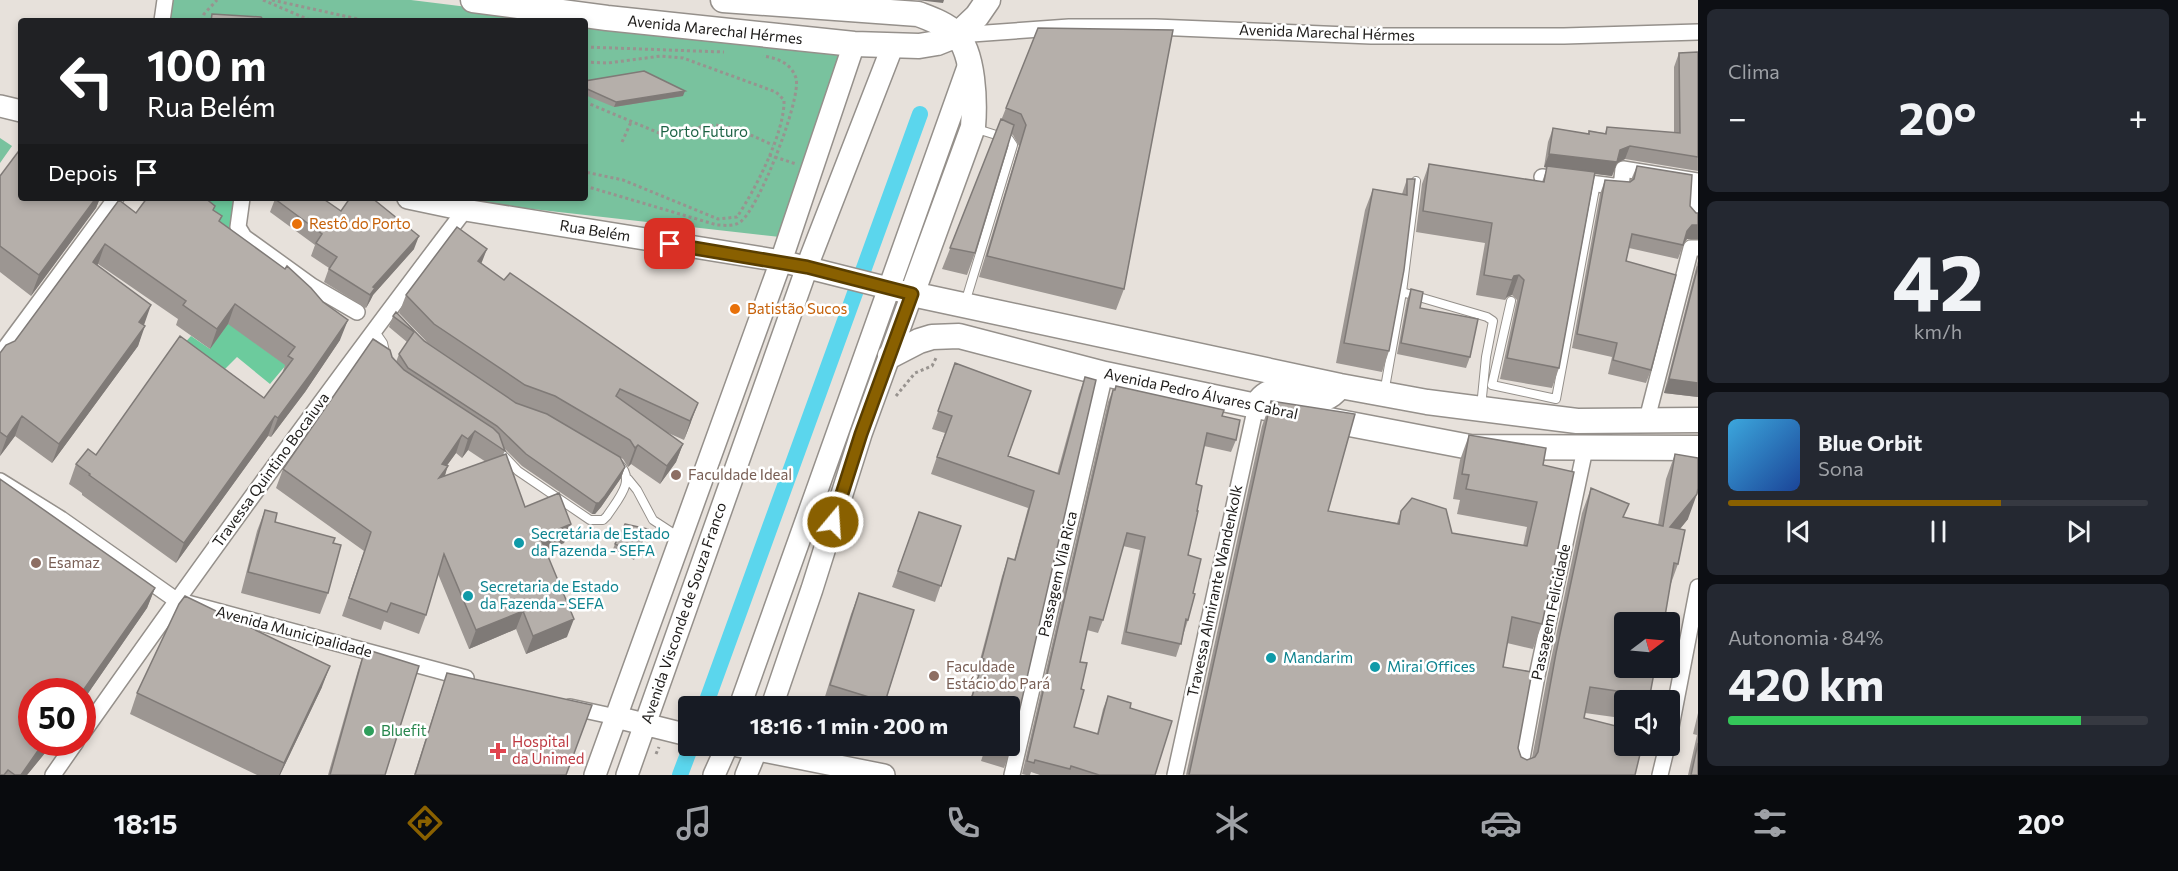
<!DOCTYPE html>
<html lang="pt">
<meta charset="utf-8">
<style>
body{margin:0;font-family:Commissioner,sans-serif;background:#242831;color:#f1f3f6;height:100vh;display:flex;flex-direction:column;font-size:22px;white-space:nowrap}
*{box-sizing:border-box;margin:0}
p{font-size:20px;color:#9ea1a6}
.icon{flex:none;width:33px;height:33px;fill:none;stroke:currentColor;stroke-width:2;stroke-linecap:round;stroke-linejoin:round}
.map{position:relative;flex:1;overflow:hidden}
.side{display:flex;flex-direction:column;gap:9px;padding:9px;background:#0d0f14;width:480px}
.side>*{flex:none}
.top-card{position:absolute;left:18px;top:18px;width:570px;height:183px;border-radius:6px;box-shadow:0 3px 9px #0003;background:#202124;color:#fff;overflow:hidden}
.needle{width:39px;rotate:74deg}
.fabs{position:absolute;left:1614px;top:612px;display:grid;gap:12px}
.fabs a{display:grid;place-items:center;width:66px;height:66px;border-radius:6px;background:#171b24;box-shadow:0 3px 9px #0003;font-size:30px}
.speed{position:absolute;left:18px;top:678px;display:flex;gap:12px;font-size:30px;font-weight:700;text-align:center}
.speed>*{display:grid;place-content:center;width:78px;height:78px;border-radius:50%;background:#171b24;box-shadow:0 3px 9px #0003;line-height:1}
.speed .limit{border:9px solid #d22;background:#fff;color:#111}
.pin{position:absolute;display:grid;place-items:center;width:51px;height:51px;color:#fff;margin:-26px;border-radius:12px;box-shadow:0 3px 9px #0006}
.me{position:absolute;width:66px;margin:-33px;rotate:18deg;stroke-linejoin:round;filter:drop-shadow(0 0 4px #0008)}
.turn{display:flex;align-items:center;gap:21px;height:126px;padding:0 30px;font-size:27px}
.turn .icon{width:78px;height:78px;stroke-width:2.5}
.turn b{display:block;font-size:42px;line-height:51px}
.then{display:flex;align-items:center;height:57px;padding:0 30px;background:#0003;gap:12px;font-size:22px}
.big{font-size:45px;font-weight:700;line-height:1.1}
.side .tile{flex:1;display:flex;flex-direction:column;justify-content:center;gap:9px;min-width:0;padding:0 21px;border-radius:9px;background:#242831}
.side .dial{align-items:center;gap:0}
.dial b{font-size:78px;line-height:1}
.song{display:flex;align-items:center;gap:18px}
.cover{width:72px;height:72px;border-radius:9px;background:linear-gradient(135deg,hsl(200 70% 55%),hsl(220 70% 35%))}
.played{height:6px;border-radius:3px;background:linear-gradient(90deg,#896000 65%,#363941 65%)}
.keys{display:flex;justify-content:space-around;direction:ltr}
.heat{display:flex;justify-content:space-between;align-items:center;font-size:33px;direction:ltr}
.charge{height:9px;border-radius:4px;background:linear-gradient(90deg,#34c759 84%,#363941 0)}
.trip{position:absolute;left:678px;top:696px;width:342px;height:60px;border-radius:6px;background:#171b24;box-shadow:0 3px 9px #0003;font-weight:700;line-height:60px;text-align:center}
.tab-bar{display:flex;height:96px;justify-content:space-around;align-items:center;background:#090b0e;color:#9ea1a6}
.tab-bar .icon{width:42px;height:42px}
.tab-bar .on{color:#896000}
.tab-bar b{font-size:27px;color:#f1f3f6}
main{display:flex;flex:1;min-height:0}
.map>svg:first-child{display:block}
.green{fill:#79c29e}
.forest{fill:#6ccb9d}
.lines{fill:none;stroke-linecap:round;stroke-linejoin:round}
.canal{stroke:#5bd6ed;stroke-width:16}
.lane-casing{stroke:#95908b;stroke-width:10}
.street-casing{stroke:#95908b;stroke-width:18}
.secondary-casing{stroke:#95908b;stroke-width:24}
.primary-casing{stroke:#95908b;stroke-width:27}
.path{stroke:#98938f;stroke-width:3;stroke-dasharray:3 3;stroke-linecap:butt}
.lane{stroke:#fff;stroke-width:8}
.street{stroke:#fff;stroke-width:15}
.secondary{stroke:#fff;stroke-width:21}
.primary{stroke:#fff;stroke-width:24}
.wall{fill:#9c9692;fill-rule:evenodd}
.shaded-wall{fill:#7f7a77}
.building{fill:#b5afaa;stroke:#7f7a77;stroke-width:1.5}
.route-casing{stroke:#593e00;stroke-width:15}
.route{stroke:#896000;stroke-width:10}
.food-dot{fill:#e8710a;stroke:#fff;stroke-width:2}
.education-dot{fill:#8d6e63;stroke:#fff;stroke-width:2}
.culture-dot{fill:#0f9aa8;stroke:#fff;stroke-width:2}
.leisure-dot{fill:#2e9e5b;stroke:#fff;stroke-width:2}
.health-dot{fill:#e0444e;stroke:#fff;stroke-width:2}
.labels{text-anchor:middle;stroke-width:5;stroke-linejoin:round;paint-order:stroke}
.street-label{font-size:15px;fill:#1d1b19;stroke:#fff}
.park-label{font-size:15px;fill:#1d6345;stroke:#fff}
.food-label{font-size:15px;fill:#c56008;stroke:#fff;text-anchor:start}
.education-label{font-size:15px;fill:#785e54;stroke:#fff;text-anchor:start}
.culture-label{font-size:15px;fill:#0d838f;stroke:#fff;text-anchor:start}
.leisure-label{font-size:15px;fill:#27864d;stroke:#fff;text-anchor:start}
.health-label{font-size:15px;fill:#be3a42;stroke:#fff;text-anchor:start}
</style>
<main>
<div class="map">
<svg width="1698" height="775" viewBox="0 0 1698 775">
<rect width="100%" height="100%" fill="#e7e1db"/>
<path class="green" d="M171,0H411L582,21H167Z
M585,21L841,53L780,237L471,202L451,198H585Z
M0,138L12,146L0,163Z"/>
<path class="forest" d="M199,198H235L231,222L236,234L234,250Z
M214,313L286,365L270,384L237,357L213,381L173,356L191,336L210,349Z"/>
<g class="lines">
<path class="canal" d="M705,706L920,114
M680,775L691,746"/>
<defs>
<path id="lane" d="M1402,292L1487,317L1493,321L1486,357L1481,407
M1511,301L1492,385L1556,399L1596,183
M965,303L1013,145L1009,139L977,129
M374,330L383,343L386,356
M1386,382L1402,292L1416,181
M502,454L518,471L590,520H603L607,516C618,499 637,480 618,463
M628,479L637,490L653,520L679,537"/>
<path id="street" d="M162,21L165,0
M958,35L1069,27H1155L1371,36H1564L1698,32
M1542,177L1621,187L1623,169L1698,181
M1698,182L1694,217L1698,218
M242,198L238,227L244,237L312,286L357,312
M0,355L116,198
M1647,419L1691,248H1698
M0,481L61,519L176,600L466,678
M570,707L616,717
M1670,732L1698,587
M82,734C207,557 334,382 465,210
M53,775L76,742
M1012,775L1105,374
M1175,775L1256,406
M1519,775L1537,676L1585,449
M1660,775L1667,746"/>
<path id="secondary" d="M0,106L21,111
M408,198L465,210L781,261L912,294L861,434L812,589L772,706
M740,706L969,64
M616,717L688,735
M738,746L884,775
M595,775L781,261L854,44
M627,775L811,256L893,45
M714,775L727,746
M746,775L758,746"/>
<path id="primary" d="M473,0L607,18L854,44L919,46L937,43L957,35L977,16L988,0
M723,0L918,14C931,19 946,24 956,34C974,53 975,102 973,127L912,294L1340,386L1427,402L1577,421L1698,420
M890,356L919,341L932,337L959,336L1105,374L1256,406L1470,447L1698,448
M1256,406C1275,373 1300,407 1325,398C1331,396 1336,391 1340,386"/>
</defs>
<use href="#lane" class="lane-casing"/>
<use href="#street" class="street-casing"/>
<use href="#secondary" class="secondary-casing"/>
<use href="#primary" class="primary-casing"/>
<path class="path" d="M263,0L312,21
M272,0L367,21
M202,21L204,14L217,0
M585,47L724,52
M585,62L608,63L661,56L683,58L776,92L784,100C785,132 755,190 737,217L718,219L623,180L585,172
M585,102L659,133L716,125L737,129L773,145
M622,142L631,122
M769,155L796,164
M585,186L717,225C725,225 733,227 740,222C758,211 802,98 796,78C791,63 777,58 763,56
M896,396L915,373L932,366L937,356
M656,754L659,747"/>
<use href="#lane" class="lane"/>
<use href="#street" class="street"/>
<use href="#secondary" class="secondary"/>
<use href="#primary" class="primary"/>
</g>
<path class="wall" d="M1173,30L1124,289L1116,310L979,277L1019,146L1013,135L1011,134L975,253L967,275L942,269L1006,108Z
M1698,52V171L1625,159L1617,163L1612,176L1595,174L1559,368L1552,388L1500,379L1517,300L1512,295L1507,297L1505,300L1476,295L1485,243L1416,232L1422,184L1429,164L1542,182L1547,168L1544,167L1548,142L1553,128L1588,134L1589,131L1605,133L1607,127L1674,133V67L1679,53Z
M585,81L683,96L614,107L585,95Z
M1637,166L1690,206L1696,213H1698V239H1687L1684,243L1678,259L1629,248L1626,261L1651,370L1646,383L1608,374L1612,357L1572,348L1600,194L1605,180L1630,182Z
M0,176L21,198H100L96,208L31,296L0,272Z
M1407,179H1415L1389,351L1382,372L1336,363L1365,210L1373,189L1402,194Z
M145,198H205L220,222L340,340L305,392L271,437L268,436L176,563L82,495V493L69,484L76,464L96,455L264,398L282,374L285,365L228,324L210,349L176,325L178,319L98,264L97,265L144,325L138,346L52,463L15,436L0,456V353L15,341L119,200L136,213L146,199Z
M275,199L341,211L414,249L373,295L370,301L366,308L324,282L329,268L311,256L315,245L270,212Z
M1698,260V397L1664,393Z
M481,264L691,422L684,440L666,432L683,444L676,462L660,484L631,464L628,467L623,459L548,415L625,467L621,478L601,507L595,514H592L522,466L503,447L505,451L503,455L525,507L571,524L564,543L546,550L567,637L526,654L516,629L469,649L438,574L426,615L419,634L384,621L381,630L342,616L364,551L276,488L283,469L392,357L396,362L399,354L407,342L389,327L393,316L427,342L399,313L406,295ZM468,450L486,462L445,476L447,465L456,453L462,458Z
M1411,289L1420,308L1470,357L1466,368L1397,354L1407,300Z
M955,363L1008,456L1057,474L1079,394L1085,377L1010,751L1004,768L981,761L986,746H1010V706H968L978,676L976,675L1002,576L1008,558L1014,560L1028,508L931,474L945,433L932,429Z
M1116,386L1222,416L1236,440L1231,452L1204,446L1196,484L1188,555L1193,593L1188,620L1176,657L1121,644L1140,550L1123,546L1103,620L1098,633L1087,630L1080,662L1081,689L1074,727L1097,734L1103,709L1108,696L1130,708L1155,775H1040L1031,772L1030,775H1026L1022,774L1108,402L1113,390H1114Z
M1271,401L1328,511L1397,523L1401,511L1452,533L1523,546L1527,527L1457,514L1460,500L1453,499L1460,460L1469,435L1543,465L1542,624L1533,649L1507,643L1503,667L1518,748L1521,757L1527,760L1532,758L1547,678L1582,513L1591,488L1624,517L1658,525L1666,479L1675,454L1688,519L1680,529L1678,564L1669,589L1624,622L1646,672L1654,673L1648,700H1624V721L1621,720V718L1585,713L1584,718L1635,775H1186L1262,426Z
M265,510L275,522L333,543L328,593L320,614L241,593L257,531Z
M919,512L961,526L935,602L892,587Z
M646,535L634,560L613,549L615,544Z
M155,588L147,608L82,702V692L54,742L27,775H0Z
M859,593L914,610L884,706H822L851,614Z
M365,649L385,775H328L358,670Z
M447,673L566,775H414L440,694Z
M322,687L280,775H257L130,714L137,693Z
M1698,713V775H1688L1697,735L1693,734Z"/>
<path class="shaded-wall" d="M917,0H944L943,3Z
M685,91L683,96L614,107L616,102Z
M1630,146L1625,159L1617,163L1612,176L1544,167L1549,154L1620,150Z
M96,198H100L96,208L31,296L39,275Z
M1692,225H1698V239H1687L1682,245L1687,231Z
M419,236L414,249L373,295L370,301L366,308L373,287Z
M105,244L98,264L85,282L93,262Z
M487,249L480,267L478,261Z
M1519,275L1512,295L1507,297L1505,300L1512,280L1514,276Z
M235,304L228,324L210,349L217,329Z
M151,305L144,325L139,322Z
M348,320L340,340L305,392L271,437L278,418Z
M145,326L138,346L52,463L59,444Z
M1669,379L1698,383V397L1664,393Z
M698,403L691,422L684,440L690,421Z
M22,416L15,436L0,456L7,437Z
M275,416L268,436L176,563L184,543Z
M475,431L468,450L462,458L468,439Z
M462,435L456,453L435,482L442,464Z
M683,444L676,462L660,484L667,466Z
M638,445L631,464L628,467L635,448Z
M448,466L442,484L439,478Z
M625,467L621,478L601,507L595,514H592L596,503Z
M1697,494L1688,519L1661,552L1670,527Z
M571,524L564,543L533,555L540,537Z
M155,588L147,608L82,702V692Z
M523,611L516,629L469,649L476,630Z
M574,619L567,637L526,654L533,636Z
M330,666L322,687L280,775H279L284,763Z
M44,742H54L27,775H21Z"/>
<path class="building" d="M212,14L261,17L264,21H211Z
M1038,28L1173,30L1124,289L987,256L1026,125L1021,114L1006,108Z
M1698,52V157L1630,146L1620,150L1617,162L1549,154L1553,128L1589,134V131L1606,134L1607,127L1680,133L1679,53Z
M644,71L685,91L616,102L585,88V81Z
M1001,119L1014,125L975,253L950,248Z
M21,148V198H96L39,275L0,246V176Z
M1429,164L1544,182L1547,166L1595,172L1559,368L1507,358L1524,280L1519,275L1514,276L1512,280L1484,275L1492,223L1423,211Z
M1637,166L1692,175L1690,206L1696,213H1698V225H1692L1687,231L1683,245L1632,234L1626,261L1676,275L1651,370L1613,360L1617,343L1577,334L1605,180L1630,182L1634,179Z
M1407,179H1415L1404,270L1389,351L1344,343L1373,189L1407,195Z
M147,198H205L215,206L213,210L222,216L219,221L285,269L287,266L311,288L323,302L348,320L312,372L278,418L275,416L184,543L89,475L90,474L76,464L88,449L96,455L180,336L264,398L293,359L288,356L295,347L235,304L217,329L183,305L186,301L105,244L93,262L151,305L139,322L145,326L59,444L22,416L7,437L0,432V353L6,345L15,341L119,200L136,213Z
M276,198H322L341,211L350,198H372L419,236L373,287L375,288L370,295L329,269L337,257L316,243L322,234L275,199Z
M457,227L487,249L478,261L504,280L510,273L698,403L690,421L620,389L616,396L683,444L667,466L638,445L635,448L630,440L555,396L525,385L434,324L406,295Z
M1698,266V383L1669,379Z
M1411,289L1423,292L1420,308L1478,319L1470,357L1401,343Z
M396,312L424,341L516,403L547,414L620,457L625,467L605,496L599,503H596L526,454L497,426L408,368L399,354L414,332L393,316Z
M373,339L390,350L392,357L404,370L493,428L499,434L505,451L475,431L468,439L462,435L442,464L448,466L439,478L506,454L525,507L559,493L571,524L540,537L574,619L533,636L523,611L476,630L444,554L426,615L391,603L387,612L349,598L371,532L283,469Z
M955,363L1031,391L1008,456L1059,474L1085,377L1096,380L1010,751L993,746H1010V706H969L984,659L982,658L1008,558L1015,560L1034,491L937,457L952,416L938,411Z
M1116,386L1224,410L1222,416L1240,420L1236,440L1207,433L1196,484L1202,486L1197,511H1198L1188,555L1201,559L1193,593L1195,594L1188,620L1186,619L1181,644L1126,632L1145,537L1127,533L1103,620L1090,617L1080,662L1087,663L1081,689L1084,690L1074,727L1098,734L1108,696L1131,703L1130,708L1172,721L1155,775H1099L1071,766L1070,769L1035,760L1034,763L1027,761L1113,390H1115Z
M1271,401L1355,414L1328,511L1399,524L1401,511L1412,498L1446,509L1452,533L1527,546L1537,502L1466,489L1469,475L1462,474L1469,435L1546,448L1543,465L1574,472L1542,624L1512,617L1503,667L1532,672L1518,748L1521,757L1527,760L1535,757L1538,752L1556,653L1591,488L1629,504L1623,517L1663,526L1675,454L1698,458V488L1697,494L1670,527L1685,530L1678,564L1674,563L1664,622H1624V668H1647L1646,672L1654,673L1649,700L1630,695V693L1590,687L1584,718L1624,728V746H1642L1635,775H1189Z
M0,479L155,588L82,692H32V742H44L21,775H15L8,770L4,775H0Z
M265,510L277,513L275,522L335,538L333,543L341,545L328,593L248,572Z
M919,512L961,526L941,586L898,571Z
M625,524L648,529L636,554L615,544Z
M859,593L914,610L885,702L830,685Z
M185,596L330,666L284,763L137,693L179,604Z
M365,649L419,666L385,775H330Z
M447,673L592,705L566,775H415Z
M1698,743V775H1691Z"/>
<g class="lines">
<defs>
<path id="route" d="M670,244L807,267L912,294L861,434L833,522"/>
</defs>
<use href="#route" class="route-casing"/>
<use href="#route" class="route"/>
</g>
<g class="food-dot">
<circle cx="297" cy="224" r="6"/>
<circle cx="735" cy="309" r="6"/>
</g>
<g class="education-dot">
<circle cx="676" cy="475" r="6"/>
<circle cx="36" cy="563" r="6"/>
<circle cx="934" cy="676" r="6"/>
</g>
<g class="culture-dot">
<circle cx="519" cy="543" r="6"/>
<circle cx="468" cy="596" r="6"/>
<circle cx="1271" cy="658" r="6"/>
<circle cx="1375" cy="667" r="6"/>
</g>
<circle class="leisure-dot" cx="369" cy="731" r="6"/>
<path class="health-dot" d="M495 742h6v6h6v6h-6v6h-6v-6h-6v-6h6z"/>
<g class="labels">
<g class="street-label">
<text transform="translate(715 30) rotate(6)" y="5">Avenida Marechal Hérmes</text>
<text transform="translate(1327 33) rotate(2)" y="5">Avenida Marechal Hérmes</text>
<text transform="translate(595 231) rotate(9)" y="5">Rua Belém</text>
<text transform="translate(1201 394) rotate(12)" y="5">Avenida Pedro Álvares Cabral</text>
<text transform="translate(271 470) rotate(-54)" y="5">Travessa Quintino Bocaiuva</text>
<text transform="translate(1058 574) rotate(-77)" y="5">Passagem Vila Rica</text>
<text transform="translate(1215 591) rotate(-78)" y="5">Travessa Almirante Wandenkolk</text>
<text transform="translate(1551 612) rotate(-78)" y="5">Passagem Felicidade</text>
<text transform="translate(684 613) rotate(-71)" y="5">Avenida Visconde de Souza Franco</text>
<text transform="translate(294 632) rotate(15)" y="5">Avenida Municipalidade</text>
</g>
<g class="park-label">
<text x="704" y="137">Porto Futuro</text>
</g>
<g class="food-label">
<text x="309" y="229">Restô do Porto</text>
<text x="747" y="314">Batistão Sucos</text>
</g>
<g class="education-label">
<text x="688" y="480">Faculdade Ideal</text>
<text x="48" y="568">Esamaz</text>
<text x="946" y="672">Faculdade<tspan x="946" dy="17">Estácio do Pará</tspan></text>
</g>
<g class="culture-label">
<text x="531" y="539">Secretária de Estado<tspan x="531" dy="17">da Fazenda - SEFA</tspan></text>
<text x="480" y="592">Secretaria de Estado<tspan x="480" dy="17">da Fazenda - SEFA</tspan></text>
<text x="1283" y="663">Mandarim</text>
<text x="1387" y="672">Mirai Offices</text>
</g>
<g class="leisure-label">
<text x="381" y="736">Bluefit</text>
</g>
<g class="health-label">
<text x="512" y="747">Hospital<tspan x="512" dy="17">da Unimed</tspan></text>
</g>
</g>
</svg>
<div class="fabs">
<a><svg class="needle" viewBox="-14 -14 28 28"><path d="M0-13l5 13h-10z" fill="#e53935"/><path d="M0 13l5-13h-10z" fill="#9ea1a6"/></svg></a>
<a><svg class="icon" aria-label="sound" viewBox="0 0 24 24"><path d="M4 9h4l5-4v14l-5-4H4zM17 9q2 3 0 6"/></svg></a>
</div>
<div class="speed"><div class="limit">50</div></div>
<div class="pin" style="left:670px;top:244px;background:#d93025"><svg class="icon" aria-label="arrive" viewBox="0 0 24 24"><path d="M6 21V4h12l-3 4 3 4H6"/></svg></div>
<svg class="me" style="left:833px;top:522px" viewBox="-20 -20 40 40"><circle r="17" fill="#896000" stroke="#fff" stroke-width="3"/><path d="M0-11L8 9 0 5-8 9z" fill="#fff"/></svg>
<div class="trip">18:16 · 1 min · 200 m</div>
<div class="top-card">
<div class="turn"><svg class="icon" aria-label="left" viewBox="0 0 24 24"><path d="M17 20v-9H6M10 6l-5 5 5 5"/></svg><div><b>100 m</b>Rua Belém</div></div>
<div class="then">Depois<svg class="icon" aria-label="arrive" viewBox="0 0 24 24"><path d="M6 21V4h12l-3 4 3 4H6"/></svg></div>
</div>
</div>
<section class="side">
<div class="tile"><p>Clima</p>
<div class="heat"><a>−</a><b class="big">20°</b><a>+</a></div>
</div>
<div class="tile dial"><b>42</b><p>km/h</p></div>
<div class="tile">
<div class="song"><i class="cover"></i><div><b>Blue Orbit</b><p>Sona</p></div></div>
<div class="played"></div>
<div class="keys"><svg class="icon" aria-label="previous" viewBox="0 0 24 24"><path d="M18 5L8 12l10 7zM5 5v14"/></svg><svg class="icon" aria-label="pause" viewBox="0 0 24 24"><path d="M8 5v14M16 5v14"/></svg><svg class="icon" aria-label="next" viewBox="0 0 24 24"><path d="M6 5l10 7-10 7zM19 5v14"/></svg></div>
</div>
<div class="tile"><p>Autonomia · 84%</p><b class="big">420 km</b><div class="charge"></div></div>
</section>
</main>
<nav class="tab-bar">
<b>18:15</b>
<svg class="icon on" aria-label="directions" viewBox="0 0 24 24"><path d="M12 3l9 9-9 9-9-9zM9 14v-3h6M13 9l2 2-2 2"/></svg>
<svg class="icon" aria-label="music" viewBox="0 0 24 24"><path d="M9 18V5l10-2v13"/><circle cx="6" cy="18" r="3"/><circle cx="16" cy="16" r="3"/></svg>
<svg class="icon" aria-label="phone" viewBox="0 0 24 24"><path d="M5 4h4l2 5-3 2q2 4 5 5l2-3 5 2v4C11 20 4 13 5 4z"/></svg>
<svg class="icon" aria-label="climate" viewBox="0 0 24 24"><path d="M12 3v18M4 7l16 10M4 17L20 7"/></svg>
<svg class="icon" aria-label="car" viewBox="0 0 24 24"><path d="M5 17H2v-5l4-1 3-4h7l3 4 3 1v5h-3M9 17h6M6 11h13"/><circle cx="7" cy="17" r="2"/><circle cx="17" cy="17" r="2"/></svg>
<svg class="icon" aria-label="filters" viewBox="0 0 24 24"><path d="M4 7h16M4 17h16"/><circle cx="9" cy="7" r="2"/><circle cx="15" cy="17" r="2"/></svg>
<b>20°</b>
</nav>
